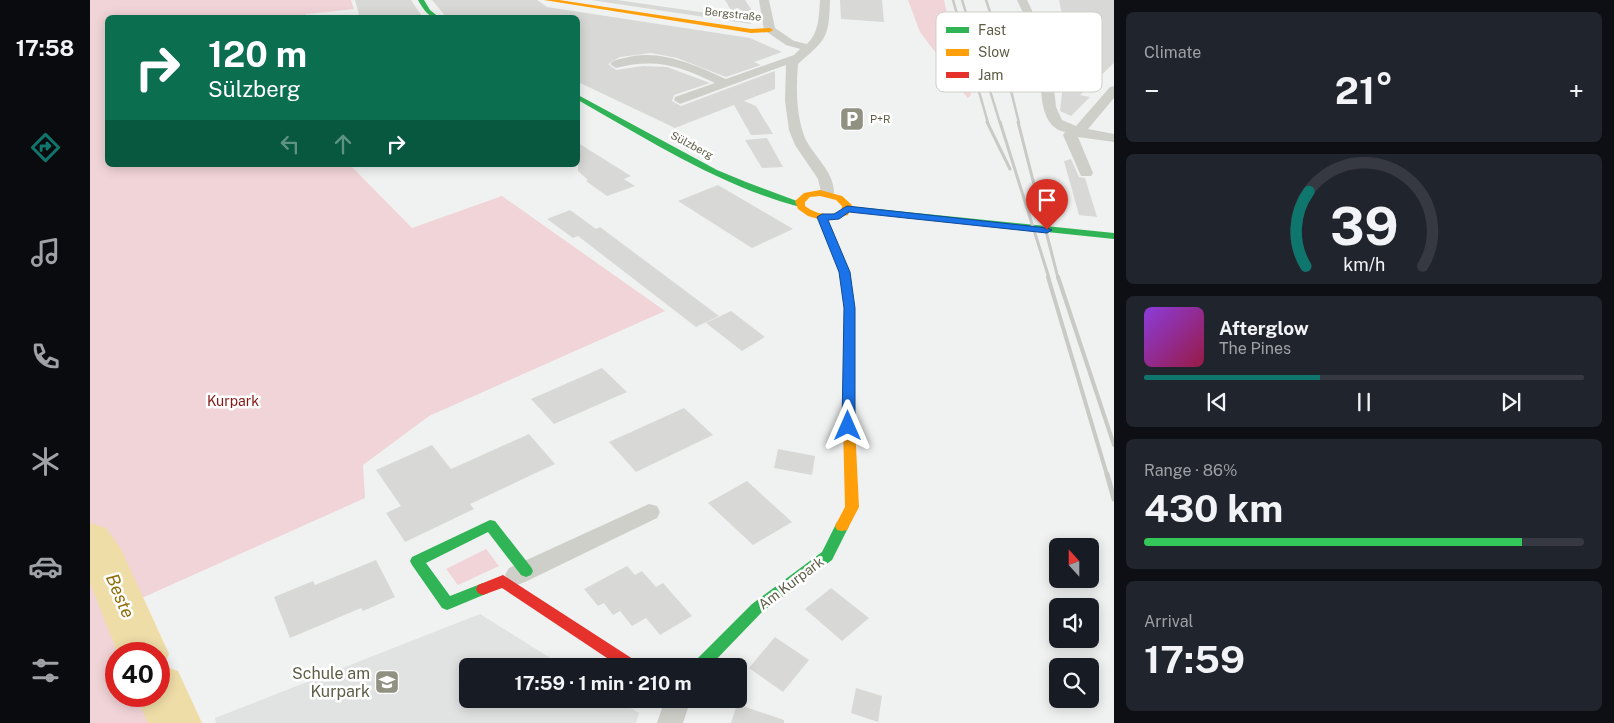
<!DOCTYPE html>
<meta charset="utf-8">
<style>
body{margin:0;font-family:"Public Sans",sans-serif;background:#20242c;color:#f1f3f6;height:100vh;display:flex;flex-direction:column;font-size:19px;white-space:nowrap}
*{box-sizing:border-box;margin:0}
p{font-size:16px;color:#9ea1a6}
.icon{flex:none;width:28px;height:28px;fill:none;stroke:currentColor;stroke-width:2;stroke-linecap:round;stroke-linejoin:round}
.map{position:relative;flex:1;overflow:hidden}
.side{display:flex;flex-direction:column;gap:12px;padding:12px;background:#0d0f14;width:500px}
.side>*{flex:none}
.hud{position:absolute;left:15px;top:15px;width:475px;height:152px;border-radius:8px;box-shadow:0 2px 12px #0003;background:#0b6e4f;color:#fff;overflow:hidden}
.needle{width:32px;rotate:339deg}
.tools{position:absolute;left:959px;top:538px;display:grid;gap:10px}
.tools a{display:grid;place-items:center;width:50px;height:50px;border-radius:8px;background:#171b24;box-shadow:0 2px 12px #0003;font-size:25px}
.speed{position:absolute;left:15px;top:642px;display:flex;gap:10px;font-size:25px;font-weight:700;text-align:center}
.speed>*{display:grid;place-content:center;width:65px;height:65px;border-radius:50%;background:#171b24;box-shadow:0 2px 12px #0003;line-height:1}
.speed .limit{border:8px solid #d22;background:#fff;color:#111}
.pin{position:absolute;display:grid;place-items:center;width:42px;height:42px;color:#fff;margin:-51px -21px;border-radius:50% 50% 50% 0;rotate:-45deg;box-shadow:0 0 5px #0007}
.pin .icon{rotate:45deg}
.me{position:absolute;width:55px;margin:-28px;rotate:0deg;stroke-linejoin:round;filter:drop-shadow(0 0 4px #0008)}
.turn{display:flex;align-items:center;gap:18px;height:105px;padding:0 20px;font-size:22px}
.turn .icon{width:65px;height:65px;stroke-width:2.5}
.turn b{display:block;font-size:35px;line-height:42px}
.lanes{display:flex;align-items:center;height:48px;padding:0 20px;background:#0003;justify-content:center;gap:25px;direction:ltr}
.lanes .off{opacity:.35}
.big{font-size:38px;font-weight:700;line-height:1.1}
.side .card{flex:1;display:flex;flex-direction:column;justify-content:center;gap:8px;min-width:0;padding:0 18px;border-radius:8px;background:#20242c}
.side .dial{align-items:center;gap:0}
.dial svg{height:130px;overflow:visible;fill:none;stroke:#363941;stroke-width:7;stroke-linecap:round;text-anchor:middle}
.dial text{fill:#f1f3f6;stroke:none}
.song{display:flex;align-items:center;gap:15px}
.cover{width:60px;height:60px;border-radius:8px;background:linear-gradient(135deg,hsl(270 70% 55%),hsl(340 70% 35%))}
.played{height:5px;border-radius:2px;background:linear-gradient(90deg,#0f766e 40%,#363941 40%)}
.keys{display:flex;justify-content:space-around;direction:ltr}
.heat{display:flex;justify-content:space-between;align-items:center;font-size:28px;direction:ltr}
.charge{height:8px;border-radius:4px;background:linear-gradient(90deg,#34c759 86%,#363941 0)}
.trip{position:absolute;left:369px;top:658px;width:288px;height:50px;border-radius:8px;background:#171b24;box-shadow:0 2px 12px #0003;font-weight:700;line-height:50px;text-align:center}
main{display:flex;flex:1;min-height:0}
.tabs{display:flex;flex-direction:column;width:90px;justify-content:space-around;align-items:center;background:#090b0e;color:#9ea1a6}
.tabs .icon{width:35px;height:35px}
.tabs .on{color:#0f766e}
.tabs b{font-size:22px;color:#f1f3f6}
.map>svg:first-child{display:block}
.education{fill:#e1e2e2}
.green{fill:#f1d4d7}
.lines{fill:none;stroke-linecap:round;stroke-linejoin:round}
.river{fill:#efdda8;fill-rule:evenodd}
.building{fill:#d8d9d7}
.street{fill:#cfcfca;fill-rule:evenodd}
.fast{fill:#30b455;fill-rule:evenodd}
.slow{fill:#ff9f0a;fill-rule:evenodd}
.jam{fill:#e5322d;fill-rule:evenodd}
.rail-far3{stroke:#c9c9c5;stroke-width:2.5}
.rail-far2{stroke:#c9c9c5;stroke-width:3}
.rail-far1{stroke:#c9c9c5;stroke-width:4}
.rail{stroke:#c9c9c5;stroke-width:5}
.route{fill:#1a73e8;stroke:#114b97}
.labels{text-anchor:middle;stroke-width:5;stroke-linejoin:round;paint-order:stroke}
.far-street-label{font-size:11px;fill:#5e5e47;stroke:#fff}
.far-poi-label{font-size:11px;fill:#5e5e47;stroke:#fff;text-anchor:start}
.park-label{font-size:14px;fill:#831714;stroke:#fff}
.street-label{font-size:14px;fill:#5e5e47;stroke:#fff}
.near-poi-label{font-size:16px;fill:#5e5e47;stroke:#fff;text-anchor:end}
.near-water-label{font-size:18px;font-style:italic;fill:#906e09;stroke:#fff}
.key{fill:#fff;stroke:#cfcfc8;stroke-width:1}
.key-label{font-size:14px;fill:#5e5e47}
</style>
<main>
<nav class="tabs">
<b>17:58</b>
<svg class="icon on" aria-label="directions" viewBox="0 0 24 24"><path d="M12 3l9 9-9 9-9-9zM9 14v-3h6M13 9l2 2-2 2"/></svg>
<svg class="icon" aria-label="music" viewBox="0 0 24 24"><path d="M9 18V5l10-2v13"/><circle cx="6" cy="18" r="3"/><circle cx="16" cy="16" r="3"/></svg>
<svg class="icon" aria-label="phone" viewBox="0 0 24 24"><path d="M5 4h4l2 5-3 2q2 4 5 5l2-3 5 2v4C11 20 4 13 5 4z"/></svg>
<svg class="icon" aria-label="climate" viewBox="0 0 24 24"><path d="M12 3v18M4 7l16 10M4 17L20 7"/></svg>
<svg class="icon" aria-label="car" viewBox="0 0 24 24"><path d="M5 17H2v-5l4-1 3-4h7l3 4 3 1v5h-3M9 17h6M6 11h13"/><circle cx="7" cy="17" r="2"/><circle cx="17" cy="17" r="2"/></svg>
<svg class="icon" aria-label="filters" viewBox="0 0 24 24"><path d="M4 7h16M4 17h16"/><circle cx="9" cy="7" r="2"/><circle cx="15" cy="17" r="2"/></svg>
</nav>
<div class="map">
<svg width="1024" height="723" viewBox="0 0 1024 723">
<rect width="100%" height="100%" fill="#f0f1f1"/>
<path class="education" d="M390,614L473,666H378V699H525L549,713L546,723H126L125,718Z"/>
<path class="green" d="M0,0H261L264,9L216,14V18H18V165H260L322,228L412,196L575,311L339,416L273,465L275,498L34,606L54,654H26V696H69V688L85,723H0Z
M818,0H854L862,37L869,38L881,95L878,98L852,67L856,66L830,32Z
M396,549L409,566L368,585L356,569Z"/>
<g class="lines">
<path class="river" d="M0,523L16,528L31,549L79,654L74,666L88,671L112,723H58L46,696H69V654H28L0,583Z"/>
</g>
<path class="building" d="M265,0H321L333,18H270Z
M342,0H447L457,7L660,38L692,52L664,62L671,65L636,77L587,58L561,53L530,57L518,64L526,70L553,66L577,67L620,83L584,95L582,101L591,106L685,71V89L654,101L666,106L683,134L661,135L644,105L585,128L488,82V18H357Z
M501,0H527L645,17L635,0H655L661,9V24Z
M750,0H792L794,22L751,19Z
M969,0H1024V63L990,95L1000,97L981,116L970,111L978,42Z
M677,138L693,167L672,168L655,140Z
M488,143L541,176L534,179L545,186L517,196L496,181L498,180L488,171Z
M981,159L989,177L995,178L1007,217L989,215L974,161Z
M628,185L703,229L662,248L588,201Z
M480,210L506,229L510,227L629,316L606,327L488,236L483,238L457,219Z
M641,311L675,337L652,351L616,323Z
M512,368L537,392L464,424L441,399Z
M594,408L623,435L546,472L519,442Z
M439,434L465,464L380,504L384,509L315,542L296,513L311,506L286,470L342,445L361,469Z
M688,449L725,456L722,475L684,468Z
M657,481L702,522L663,545L618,503Z
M286,560L305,597L273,611L271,608L200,638L184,597L223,581L225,585Z
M537,566L545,575L552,571L566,587L573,583L602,616L570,635L556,618L542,626L530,611L523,615L514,603L508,606L494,589Z
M741,588L779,618L752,641L715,609Z
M685,637L719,660L693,692L659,668Z
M766,688L792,696L788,722L761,713Z
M647,704L694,720V723H641Z"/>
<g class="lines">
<path class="street" d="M669,0H679L685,28L704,41L717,44C729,33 729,16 730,0H740C739,39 736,39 708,64C706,89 706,115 715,138C724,157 744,171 744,193L742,196H732L728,179L705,145L699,130L695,101L696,65L590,104L584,100L585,97L625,83C589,66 566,58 526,68L520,64C524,60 529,59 534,58C569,48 605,65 636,79L704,55L710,49L696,45L674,30Z
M927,0H937L960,49L966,107L972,120L986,126L1020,87L1024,86V98L998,129L1024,134V142L988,137L1003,173L1001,176H991L973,135L975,132C943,125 954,74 948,50C945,33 934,16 927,0Z
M559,504L567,506L570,512L567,518L435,582L427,585L419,582L415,575L419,568Z
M575,699H601L593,723H567Z"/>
<path class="fast" d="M328,0H334L340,10L350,18C338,18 334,10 328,0Z
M488,95L627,170L656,182L715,204L710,207C630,186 559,140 488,100Z
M757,206L1024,233V239L754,211L752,209Z
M400,520L405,521L441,567L443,571L441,575L436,577L431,575L398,532L336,563L360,596L393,583L398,585L400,589L398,593L362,608L357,610L352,608L322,565L320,561L322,557Z
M752,521L757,522L759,526L742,560L672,612L620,666H602L605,661L662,604L732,552L747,522Z"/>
<path class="slow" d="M454,0H469L661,29L680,28L683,30L680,32L661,33Z
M730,190L752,196L762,205L758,215L738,220L760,272L764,308L765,426L769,507L757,530L752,531L747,530L745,526L755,507L753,426L754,308L750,272L728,219L718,216L708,209L705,201L714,193ZM730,196L746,200L752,206L751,211C738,217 726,214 715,206V202L720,197Z"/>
<path class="jam" d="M413,575L546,661L549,666H529L412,588L393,595L388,593L386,589L388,585Z"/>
<path class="rail-far3" d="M863,0L898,123
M872,0L910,123
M896,0L906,30L929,123"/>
<path class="rail-far2" d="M897,122L920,169
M910,122L959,278
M928,122L968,278"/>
<path class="rail-far1" d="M958,277L1017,475
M968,277L1024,445"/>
<path class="rail" d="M1017,474L1024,499"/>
</g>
<path class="route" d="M757,206L957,228L962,230L957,233L759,212L749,219L738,220L760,272L765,308V426L758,431L752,426L754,308L749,272L727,217L732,214H744Z"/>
<defs>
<symbol id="parking-square" viewBox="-11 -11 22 22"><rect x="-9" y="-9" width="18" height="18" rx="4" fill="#919182" stroke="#fff"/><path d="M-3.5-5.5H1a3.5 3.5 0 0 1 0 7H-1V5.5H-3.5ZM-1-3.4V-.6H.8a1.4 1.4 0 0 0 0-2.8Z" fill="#fff"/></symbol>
<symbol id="school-square" viewBox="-11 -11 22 22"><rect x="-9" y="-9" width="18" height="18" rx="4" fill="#919182" stroke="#fff"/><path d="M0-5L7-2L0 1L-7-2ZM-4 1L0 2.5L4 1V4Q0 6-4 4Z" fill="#fff"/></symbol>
</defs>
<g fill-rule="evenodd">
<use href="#parking-square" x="748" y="105" width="28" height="28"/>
<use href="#school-square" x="283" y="668" width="28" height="28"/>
</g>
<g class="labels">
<g class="far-street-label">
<text transform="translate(643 14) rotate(6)" y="4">Bergstraße</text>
<text transform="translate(602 145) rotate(28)" y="4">Sülzberg</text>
</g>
<g class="far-poi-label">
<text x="780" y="123">P+R</text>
</g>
<g class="park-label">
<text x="143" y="406">Kurpark</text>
</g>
<g class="street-label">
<text transform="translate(701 583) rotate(-37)" y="5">Am Kurpark</text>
</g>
<g class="near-poi-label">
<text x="280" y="679">Schule am<tspan x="280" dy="18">Kurpark</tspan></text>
</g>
<g class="near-water-label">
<text transform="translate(30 596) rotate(67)" y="6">Beste</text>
</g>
</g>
<rect x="846" y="12" width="166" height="80" rx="8" class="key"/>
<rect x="856" y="27" width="23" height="6" fill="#30b455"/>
<rect x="856" y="49" width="23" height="7" fill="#ff9f0a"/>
<rect x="856" y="72" width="23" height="6" fill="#e5322d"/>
<g class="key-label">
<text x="888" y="35">Fast</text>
<text x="888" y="57">Slow</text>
<text x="888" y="80">Jam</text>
</g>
</svg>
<div class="tools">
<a><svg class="needle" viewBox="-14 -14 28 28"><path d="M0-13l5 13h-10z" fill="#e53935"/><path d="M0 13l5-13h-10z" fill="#9ea1a6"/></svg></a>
<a><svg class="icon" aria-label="sound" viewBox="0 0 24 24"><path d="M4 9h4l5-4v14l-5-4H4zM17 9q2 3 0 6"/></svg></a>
<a><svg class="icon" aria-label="search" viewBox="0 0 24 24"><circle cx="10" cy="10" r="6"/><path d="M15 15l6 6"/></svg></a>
</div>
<div class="speed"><div class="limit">40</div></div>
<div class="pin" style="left:957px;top:230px;background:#d93025"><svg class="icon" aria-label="arrive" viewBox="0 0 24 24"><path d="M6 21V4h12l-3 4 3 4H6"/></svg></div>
<svg class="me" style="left:758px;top:426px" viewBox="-20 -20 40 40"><path d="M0-17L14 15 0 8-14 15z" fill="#1a73e8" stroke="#fff" stroke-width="4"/></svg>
<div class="trip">17:59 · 1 min · 210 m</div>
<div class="hud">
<div class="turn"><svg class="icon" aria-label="right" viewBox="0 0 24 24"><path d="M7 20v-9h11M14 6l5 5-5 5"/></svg><div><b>120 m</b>Sülzberg</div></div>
<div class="lanes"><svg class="icon off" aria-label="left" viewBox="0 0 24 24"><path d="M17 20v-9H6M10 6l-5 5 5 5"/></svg><svg class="icon off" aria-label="ahead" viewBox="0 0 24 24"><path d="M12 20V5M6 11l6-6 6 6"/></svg><svg class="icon" aria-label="right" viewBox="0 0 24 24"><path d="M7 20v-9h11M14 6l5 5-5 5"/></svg></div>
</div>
</div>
<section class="side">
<div class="card"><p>Climate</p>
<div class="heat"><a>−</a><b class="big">21°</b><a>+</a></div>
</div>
<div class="card dial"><svg viewBox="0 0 100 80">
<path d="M14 69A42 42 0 1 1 86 69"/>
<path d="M14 69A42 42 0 0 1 16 23" stroke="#0f766e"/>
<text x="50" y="56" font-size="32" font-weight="700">39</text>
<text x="50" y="72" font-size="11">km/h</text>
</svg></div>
<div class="card">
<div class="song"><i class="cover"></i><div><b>Afterglow</b><p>The Pines</p></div></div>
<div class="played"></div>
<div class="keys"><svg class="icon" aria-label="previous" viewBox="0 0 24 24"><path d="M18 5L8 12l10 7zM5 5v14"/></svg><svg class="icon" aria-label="pause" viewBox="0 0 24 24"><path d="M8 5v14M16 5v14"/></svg><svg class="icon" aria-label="next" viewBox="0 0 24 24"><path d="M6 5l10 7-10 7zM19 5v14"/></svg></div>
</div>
<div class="card"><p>Range · 86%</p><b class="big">430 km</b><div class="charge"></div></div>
<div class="card"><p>Arrival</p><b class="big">17:59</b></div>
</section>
</main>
